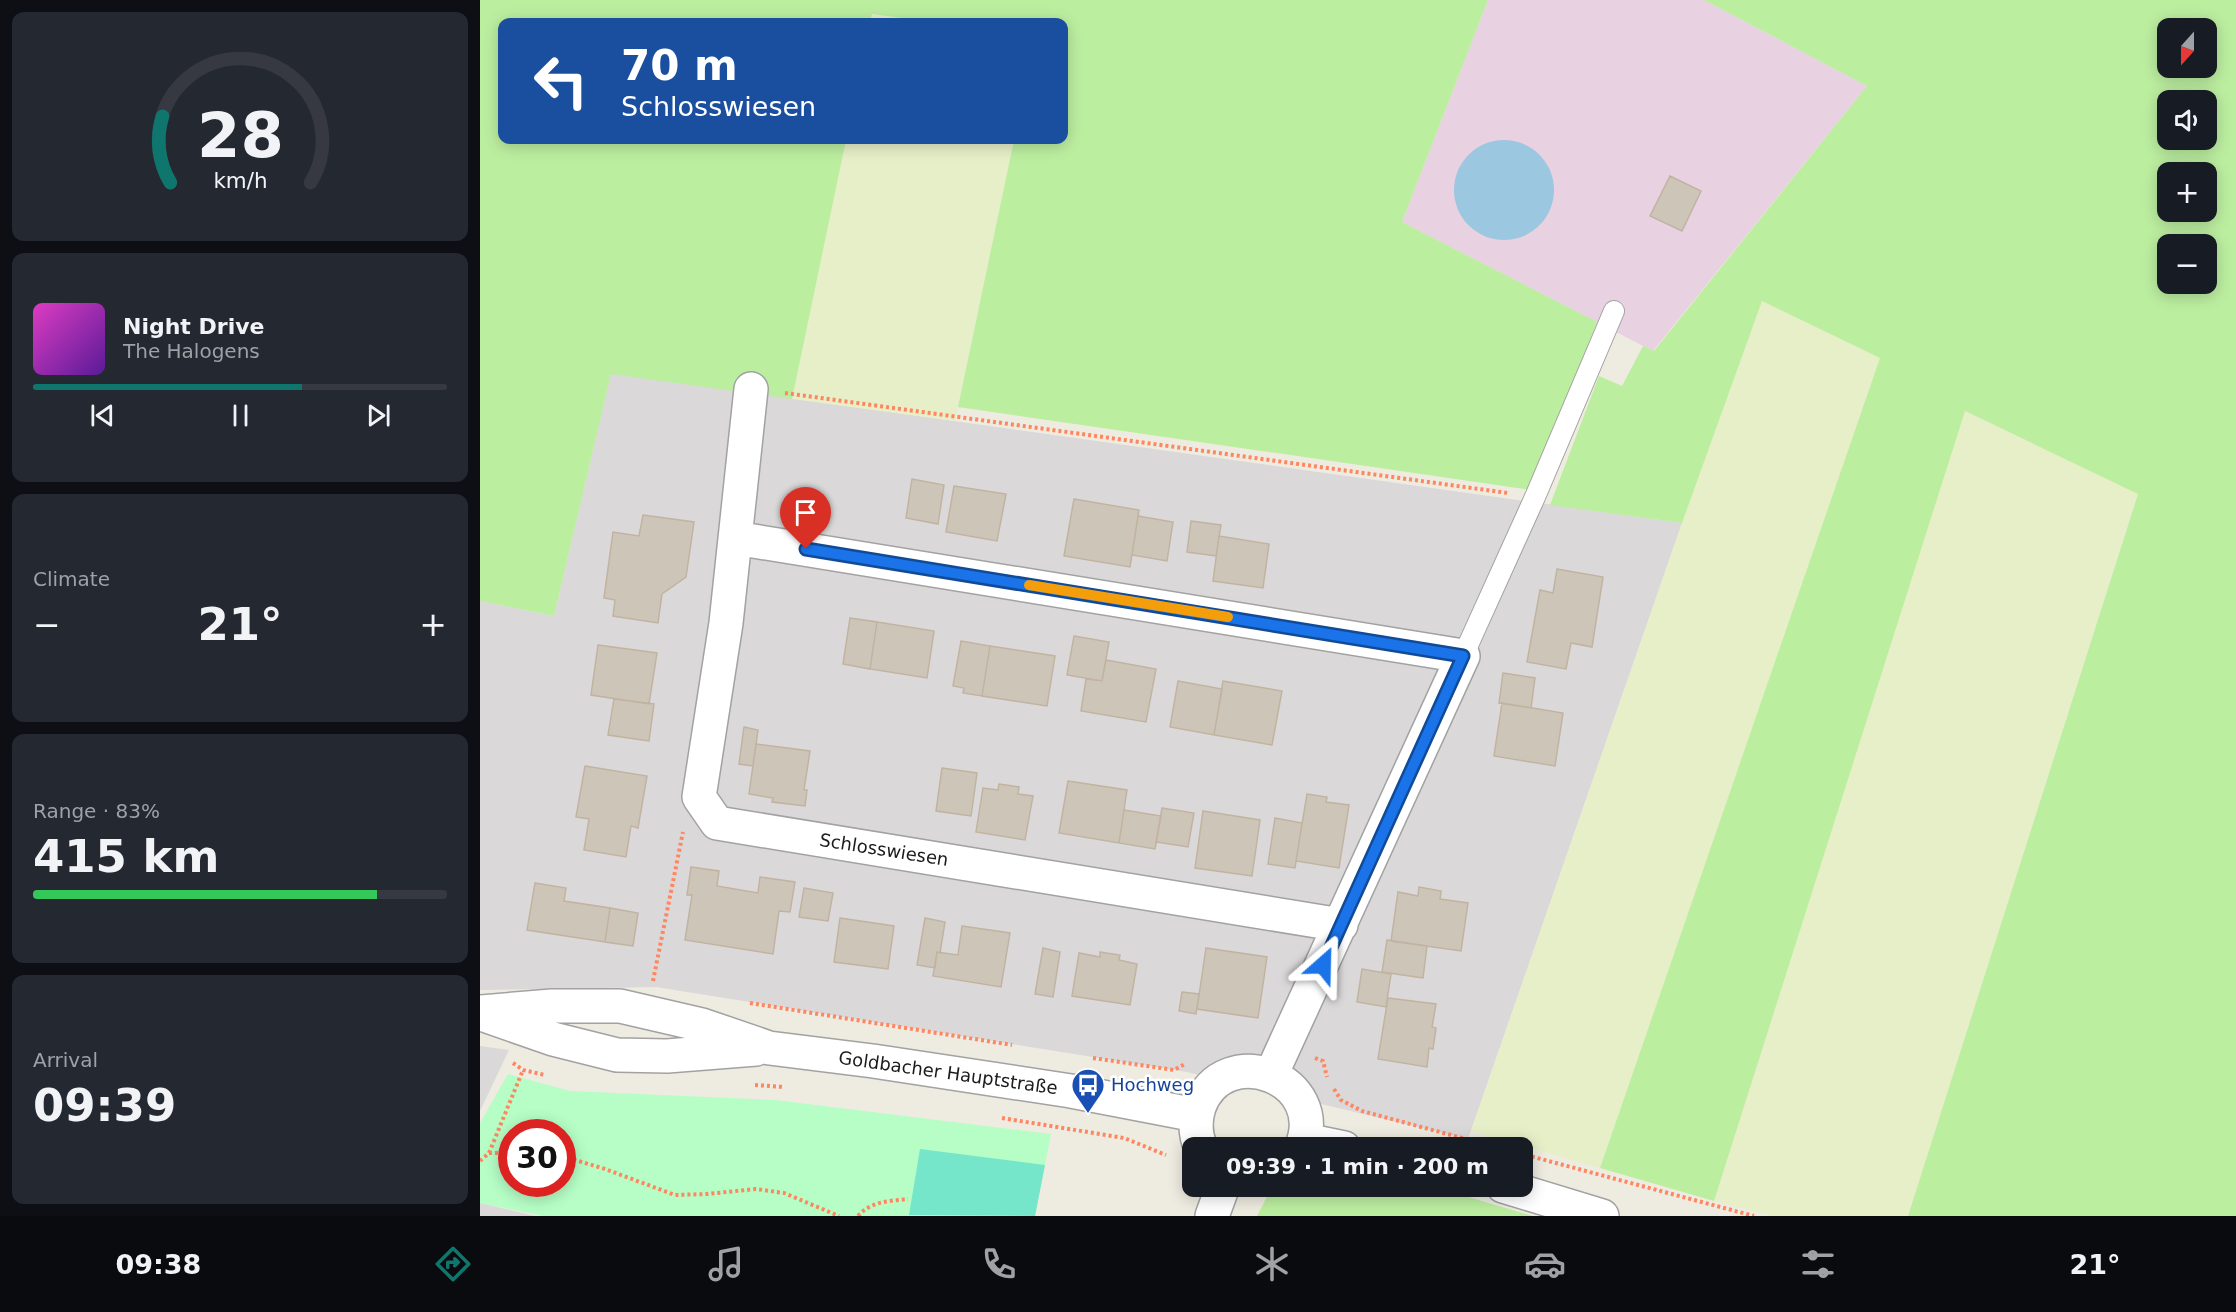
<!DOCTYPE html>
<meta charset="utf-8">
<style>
body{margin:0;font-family:"DejaVu Sans",sans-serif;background:#242831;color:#f1f3f6;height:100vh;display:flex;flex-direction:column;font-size:22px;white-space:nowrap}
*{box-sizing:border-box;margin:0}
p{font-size:20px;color:#9ea1a6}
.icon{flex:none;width:33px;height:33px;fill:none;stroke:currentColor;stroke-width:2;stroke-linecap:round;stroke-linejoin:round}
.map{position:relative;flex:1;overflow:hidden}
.sheet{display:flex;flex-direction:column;gap:12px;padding:12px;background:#0d0f14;width:480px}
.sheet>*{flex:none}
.top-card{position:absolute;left:18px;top:18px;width:570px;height:126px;border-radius:12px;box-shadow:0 3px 15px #0003;background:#1a4fa0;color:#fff;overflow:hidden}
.needle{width:39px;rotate:201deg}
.buttons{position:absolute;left:1677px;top:18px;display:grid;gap:12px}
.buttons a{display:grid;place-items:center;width:60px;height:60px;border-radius:12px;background:#171b24;box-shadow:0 3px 15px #0003;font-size:30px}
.speed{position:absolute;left:18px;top:1119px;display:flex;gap:12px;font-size:30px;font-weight:700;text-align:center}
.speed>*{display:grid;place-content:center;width:78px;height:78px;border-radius:50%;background:#171b24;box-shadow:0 3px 15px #0003;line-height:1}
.speed .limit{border:9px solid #d22;background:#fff;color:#111}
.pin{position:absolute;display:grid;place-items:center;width:51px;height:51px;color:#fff;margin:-62px -26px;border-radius:50% 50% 50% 0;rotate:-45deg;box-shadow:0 0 6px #0007}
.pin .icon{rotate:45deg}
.me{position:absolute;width:66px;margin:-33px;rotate:25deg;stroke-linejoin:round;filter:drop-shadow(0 0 4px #0008)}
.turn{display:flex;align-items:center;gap:21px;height:126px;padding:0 24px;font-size:27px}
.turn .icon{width:78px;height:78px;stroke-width:2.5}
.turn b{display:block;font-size:42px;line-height:51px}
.big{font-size:45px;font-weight:700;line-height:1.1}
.sheet .tile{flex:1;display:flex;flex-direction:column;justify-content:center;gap:9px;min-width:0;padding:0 21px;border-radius:12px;background:#242831}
.sheet .dial{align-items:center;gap:0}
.dial svg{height:156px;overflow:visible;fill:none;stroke:#363941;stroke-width:7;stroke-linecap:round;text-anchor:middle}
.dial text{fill:#f1f3f6;stroke:none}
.song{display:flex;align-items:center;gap:18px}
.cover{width:72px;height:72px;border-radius:9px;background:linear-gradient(135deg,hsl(310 70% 55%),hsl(270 70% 35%))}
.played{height:6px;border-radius:3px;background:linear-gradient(90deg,#0f766e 65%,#363941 65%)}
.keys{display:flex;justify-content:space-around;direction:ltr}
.heat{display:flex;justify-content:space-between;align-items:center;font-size:33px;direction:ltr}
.charge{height:9px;border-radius:4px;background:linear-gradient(90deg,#34c759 83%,#363941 0)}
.trip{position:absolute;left:702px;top:1137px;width:351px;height:60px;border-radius:12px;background:#171b24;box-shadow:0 3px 15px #0003;font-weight:700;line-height:60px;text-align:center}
.tabs{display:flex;height:96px;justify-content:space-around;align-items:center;background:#090b0e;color:#9ea1a6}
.tabs .icon{width:42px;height:42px}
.tabs .current{color:#0f766e}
.tabs b{font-size:27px;color:#f1f3f6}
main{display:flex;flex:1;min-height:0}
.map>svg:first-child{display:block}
.residential{fill:#dad8d8}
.industrial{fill:#e8d1e0}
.farmland{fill:#e7efc8}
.grass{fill:#bceea0;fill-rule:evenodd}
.park{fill:#b6fec6;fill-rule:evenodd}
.pitch{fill:#75e6c9}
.water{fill:#9bc7e1}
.building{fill:#cec5b9;stroke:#c1b3a1;stroke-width:1.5}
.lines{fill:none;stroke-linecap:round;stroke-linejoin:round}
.service-casing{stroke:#a2a2a2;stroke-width:22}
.minor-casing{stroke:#a2a2a2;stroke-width:36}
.tertiary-casing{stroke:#a2a2a2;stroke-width:36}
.path{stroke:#ff8660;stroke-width:4;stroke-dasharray:3 3;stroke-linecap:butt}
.service{stroke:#fff;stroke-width:20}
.minor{stroke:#fff;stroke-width:33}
.tertiary{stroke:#fff;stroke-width:33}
.route-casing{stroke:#114b97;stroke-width:15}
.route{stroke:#1a73e8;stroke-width:10}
.slow{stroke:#f59e0b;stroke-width:10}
.labels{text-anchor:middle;stroke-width:5;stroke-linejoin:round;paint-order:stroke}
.street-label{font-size:18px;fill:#1b1b1b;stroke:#fff}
.transit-label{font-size:18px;fill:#164399;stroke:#fff;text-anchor:start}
</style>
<main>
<section class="sheet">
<div class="tile dial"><svg viewBox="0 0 100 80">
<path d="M14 69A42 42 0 1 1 86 69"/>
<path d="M14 69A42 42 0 0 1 10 35" stroke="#0f766e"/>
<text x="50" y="56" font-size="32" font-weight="700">28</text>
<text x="50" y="72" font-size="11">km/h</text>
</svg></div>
<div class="tile">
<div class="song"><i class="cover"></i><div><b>Night Drive</b><p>The Halogens</p></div></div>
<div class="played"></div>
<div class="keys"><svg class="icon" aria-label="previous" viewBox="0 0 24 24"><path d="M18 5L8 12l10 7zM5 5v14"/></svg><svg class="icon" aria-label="pause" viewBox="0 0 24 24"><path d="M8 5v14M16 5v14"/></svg><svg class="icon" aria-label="next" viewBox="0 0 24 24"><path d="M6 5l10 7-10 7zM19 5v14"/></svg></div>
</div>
<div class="tile"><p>Climate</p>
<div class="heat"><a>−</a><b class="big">21°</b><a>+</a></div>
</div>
<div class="tile"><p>Range · 83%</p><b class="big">415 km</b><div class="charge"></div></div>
<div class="tile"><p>Arrival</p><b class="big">09:39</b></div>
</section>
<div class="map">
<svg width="1756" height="1216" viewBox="0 0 1756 1216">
<rect width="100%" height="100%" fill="#eeebe0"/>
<path class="residential" d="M131,373L1202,523L988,1139L707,1072L176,987L0,990V601L74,616Z
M0,1046L29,1050L0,1111Z
M0,1203L55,1216H0Z"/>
<path class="industrial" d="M1008,0H1224L1387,86L1173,351L922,222Z"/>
<path class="farmland" d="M391,14L451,22H390Z
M366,140H534L475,421L312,399Z
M1282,301L1401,358L1120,1168L991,1131L1202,523Z
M1484,411L1658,493L1428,1216H1292L1234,1201Z"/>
<path class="grass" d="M0,0H1008L922,222L1117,322L1052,490L478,407L534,140H584V22H451L392,14L390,22H22V140H366L312,399L131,374L74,616L0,601Z
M1224,0H1756V1216H1428L1658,494L1485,411L1234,1201L1120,1168L1400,358L1282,301L1202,523L1070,505L1119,376L1142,386L1163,346L1174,351L1387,86ZM1726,28V68H1688V28ZM1688,100H1726V140H1688ZM1726,172V212H1688V172ZM1726,244V284H1688V244Z
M802,1186L954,1187L1053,1216H777L790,1191Z"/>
<path class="park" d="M28,1074L90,1091L295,1100L571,1134L555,1216H63L0,1203V1123ZM32,1132H82V1184H32Z"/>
<path class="pitch" d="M440,1149L565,1165L555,1216L429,1215Z"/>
<path class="water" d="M974 190a50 50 0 1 1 100 0a50 50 0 1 1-100 0Z"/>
<path class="building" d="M1190,176L1221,191L1202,231L1170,216Z
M432,479L464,485L458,524L426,518Z
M474,486L526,494L517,541L466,532Z
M594,499L659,510L650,567L584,556Z
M163,515L214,522L206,577L182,594L178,623L133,616L135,600L124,598L133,532L159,536Z
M658,516L693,522L687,561L652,555Z
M711,521L741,525L736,556L707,552Z
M739,536L789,544L783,588L733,581Z
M1077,569L1123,577L1112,647L1091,643L1086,669L1047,662L1060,590L1073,593Z
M370,618L397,622L390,669L363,664Z
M397,622L454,631L447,678L390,669Z
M594,636L629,642L622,681L587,675Z
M481,641L510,646L502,696L483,693L484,688L473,686Z
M118,645L177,653L169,704L111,695Z
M510,646L575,656L567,706L502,696Z
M626,660L676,669L666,722L601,711L606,679L622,681Z
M1023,673L1055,678L1051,708L1019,703Z
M698,681L742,689L734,735L690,727Z
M743,681L802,691L792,745L734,735Z
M134,699L174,704L169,741L128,735Z
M1022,703L1083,713L1075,766L1014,756Z
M264,727L278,730L273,766L259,764Z
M276,744L330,751L324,790H327L325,806L292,802L293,798L269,794Z
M105,766L167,776L158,828L151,826L146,857L104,850L109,819L96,817Z
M462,768L497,773L491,816L456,811Z
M588,781L647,790L639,843L579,833Z
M519,784L539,787L538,794L553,796L545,840L496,832L503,788L518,790Z
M827,794L847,797L846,802L869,805L859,868L816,861Z
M682,808L714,813L708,847L676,842Z
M644,810L681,816L675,849L639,843Z
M723,811L780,820L772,876L715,868Z
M795,818L822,823L815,868L788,864Z
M211,867L239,871L237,886L278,893L280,877L315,882L310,912L299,911L293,954L205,940L212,895H207Z
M55,883L86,888L84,901L130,908L125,942L47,930Z
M939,887L961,891L960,899L988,903L981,951L911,941L918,892L938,896Z
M324,888L353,893L348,921L319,917Z
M130,908L158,913L153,946L125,942Z
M360,918L414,926L408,969L354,962Z
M445,918L465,922L460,953L457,952L455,968L437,965Z
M482,926L530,933L521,987L453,976L457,952L478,955Z
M907,940L947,946L943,978L902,972Z
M563,948L580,952L573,997L555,994Z
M726,948L787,957L778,1018L717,1009Z
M620,952L640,955L639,960L657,964L650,1005L592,996L599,953L620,957Z
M882,969L911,974L906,1007L877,1002Z
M702,992L719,994L716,1014L699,1011Z
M908,998L956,1004L952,1027L956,1028L953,1049L949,1048L947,1067L898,1059Z"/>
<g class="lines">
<defs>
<path id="service" d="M983,656L1055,497L1134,311"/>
<path id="minor" d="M271,389L246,623L219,797L237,823L861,925
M255,538L983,656L791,1075
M732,1216L743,1186"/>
<path id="tertiary" d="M0,1012L72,1006H140L222,1025L289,1048L393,1061L591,1091L716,1115
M7,1016L73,1039L137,1055L187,1056L276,1049
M825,1140L864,1148
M721,1148C715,1135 715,1120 719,1107C744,1038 851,1079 821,1148
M1023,1186L1122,1216"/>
</defs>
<use href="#service" class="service-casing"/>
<use href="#minor" class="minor-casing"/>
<use href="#tertiary" class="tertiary-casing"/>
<path class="path" d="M305,393L1028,493
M173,981L203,832
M270,1003L532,1045
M613,1058L694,1070L705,1064
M835,1058L843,1061L847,1077
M33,1063L43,1070L65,1075
M275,1085L304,1087
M854,1089L861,1100L882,1111L1019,1148
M522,1118L644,1138L686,1155
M9,1153L43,1070
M1046,1155L1274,1216
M82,1156L125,1169L195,1195L227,1194L276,1189L304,1193L359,1216
M0,1161L9,1153H32
M378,1216C391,1201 410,1201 428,1199"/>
<use href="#service" class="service"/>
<use href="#minor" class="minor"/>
<use href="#tertiary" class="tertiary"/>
</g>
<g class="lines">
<defs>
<path id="route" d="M326,549L983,656L843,965"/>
</defs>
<use href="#route" class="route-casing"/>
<use href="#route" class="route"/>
<path class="slow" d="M549,585L748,617"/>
</g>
<defs>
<symbol id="bus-pin" viewBox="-11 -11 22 30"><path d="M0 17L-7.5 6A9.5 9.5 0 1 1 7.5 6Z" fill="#1a4fb4" stroke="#fff"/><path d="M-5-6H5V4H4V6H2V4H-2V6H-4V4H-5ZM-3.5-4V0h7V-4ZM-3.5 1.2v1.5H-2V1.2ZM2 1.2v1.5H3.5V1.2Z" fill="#fff"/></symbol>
</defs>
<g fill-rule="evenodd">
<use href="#bus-pin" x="589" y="1066" width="38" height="52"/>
</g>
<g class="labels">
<g class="street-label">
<text transform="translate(404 850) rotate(9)" y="6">Schlosswiesen</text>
<text transform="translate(468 1073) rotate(8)" y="6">Goldbacher Hauptstraße</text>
</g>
<g class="transit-label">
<text x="631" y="1091">Hochweg</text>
</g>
</g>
</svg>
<div class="buttons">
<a><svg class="needle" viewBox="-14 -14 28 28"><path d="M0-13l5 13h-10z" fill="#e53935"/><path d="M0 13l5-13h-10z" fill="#9ea1a6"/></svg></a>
<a><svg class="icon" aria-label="sound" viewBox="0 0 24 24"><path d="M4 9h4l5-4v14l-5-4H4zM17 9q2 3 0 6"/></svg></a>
<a>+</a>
<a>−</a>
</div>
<div class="speed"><div class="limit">30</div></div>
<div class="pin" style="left:326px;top:549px;background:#d93025"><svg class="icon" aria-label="arrive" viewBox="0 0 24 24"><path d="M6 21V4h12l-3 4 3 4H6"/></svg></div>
<svg class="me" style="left:843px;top:965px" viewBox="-20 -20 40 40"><path d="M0-17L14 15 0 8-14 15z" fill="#1a73e8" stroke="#fff" stroke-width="4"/></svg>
<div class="trip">09:39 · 1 min · 200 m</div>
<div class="top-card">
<div class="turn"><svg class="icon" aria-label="left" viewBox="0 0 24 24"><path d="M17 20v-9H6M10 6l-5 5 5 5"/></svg><div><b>70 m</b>Schlosswiesen</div></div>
</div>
</div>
</main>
<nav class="tabs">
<b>09:38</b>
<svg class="icon current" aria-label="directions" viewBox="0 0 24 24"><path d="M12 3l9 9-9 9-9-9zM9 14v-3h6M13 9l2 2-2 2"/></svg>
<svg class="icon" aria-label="music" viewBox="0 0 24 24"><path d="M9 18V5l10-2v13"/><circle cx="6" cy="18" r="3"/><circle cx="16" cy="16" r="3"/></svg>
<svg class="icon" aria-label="phone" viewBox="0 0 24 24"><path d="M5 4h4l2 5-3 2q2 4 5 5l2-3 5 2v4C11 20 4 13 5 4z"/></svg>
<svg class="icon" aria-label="climate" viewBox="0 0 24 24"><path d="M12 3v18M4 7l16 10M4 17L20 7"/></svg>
<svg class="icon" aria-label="car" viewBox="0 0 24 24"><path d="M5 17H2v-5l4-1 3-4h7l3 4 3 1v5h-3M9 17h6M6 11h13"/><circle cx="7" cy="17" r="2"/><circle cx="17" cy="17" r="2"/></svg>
<svg class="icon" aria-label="filters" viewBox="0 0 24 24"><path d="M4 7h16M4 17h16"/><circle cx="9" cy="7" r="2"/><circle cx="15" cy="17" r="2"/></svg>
<b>21°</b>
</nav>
